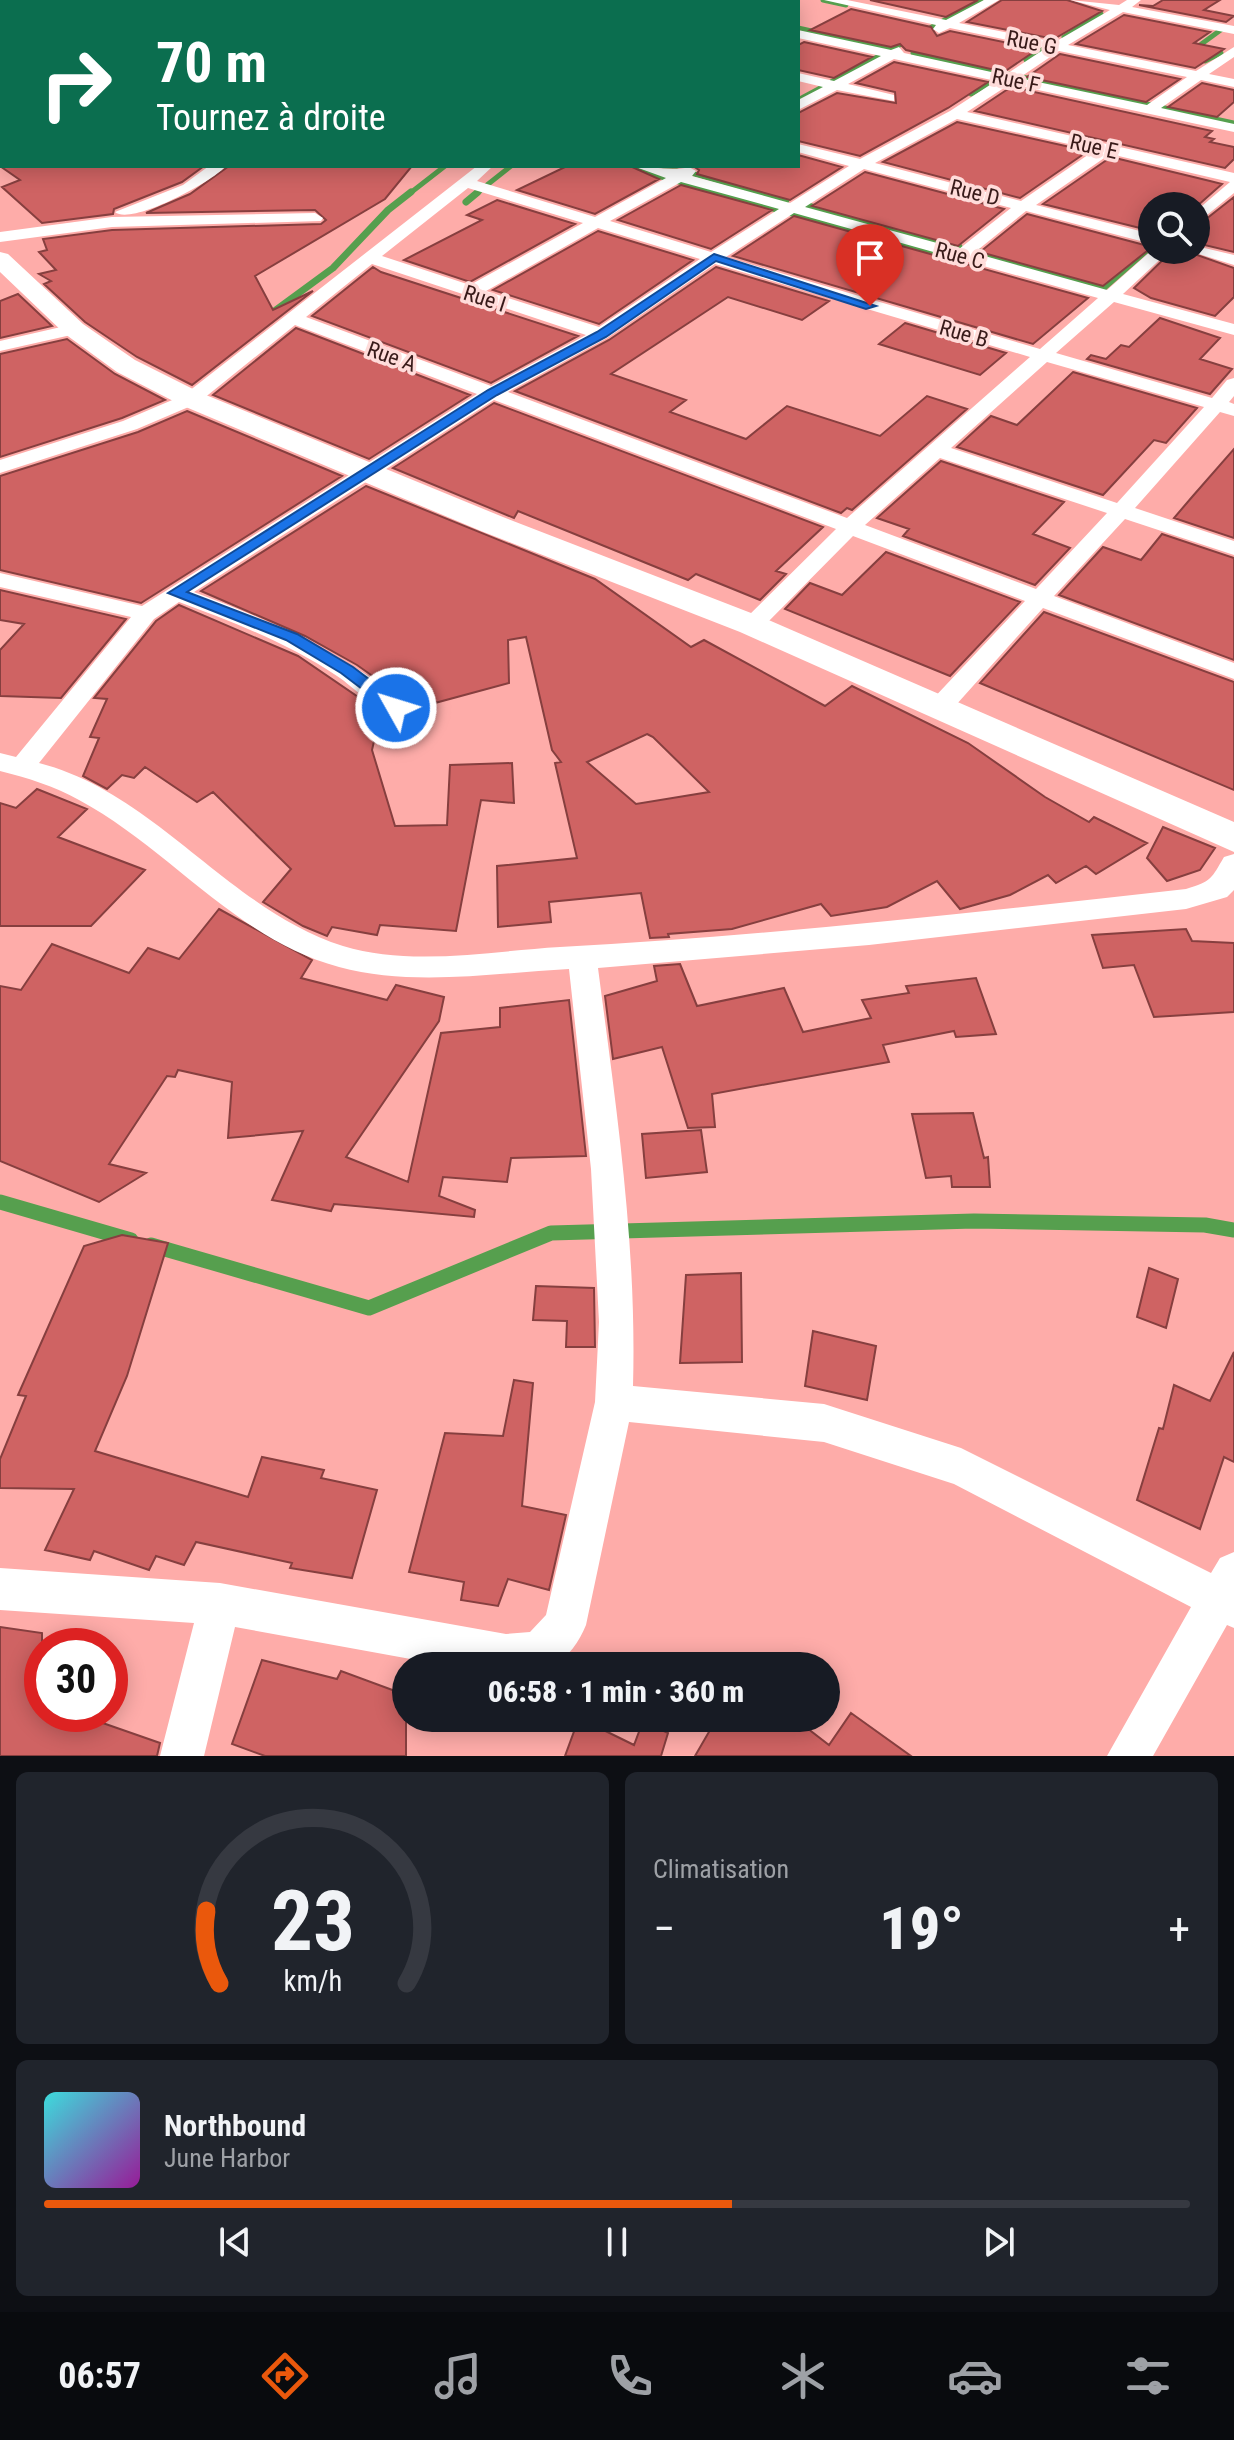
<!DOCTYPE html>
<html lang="fr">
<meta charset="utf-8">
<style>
body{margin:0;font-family:"Roboto Condensed",sans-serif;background:#20242c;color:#f1f3f6;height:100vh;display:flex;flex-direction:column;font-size:30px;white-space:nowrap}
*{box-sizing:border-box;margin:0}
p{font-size:26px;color:#9ea1a6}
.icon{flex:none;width:44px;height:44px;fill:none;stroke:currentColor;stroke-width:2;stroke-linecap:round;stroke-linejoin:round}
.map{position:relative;height:1756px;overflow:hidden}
.drawer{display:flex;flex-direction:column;gap:16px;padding:16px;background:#0d0f14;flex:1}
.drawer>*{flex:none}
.top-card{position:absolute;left:0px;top:0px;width:800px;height:168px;box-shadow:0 4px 20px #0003;background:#0b6e4f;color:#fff;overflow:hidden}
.buttons{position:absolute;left:1138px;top:192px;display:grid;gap:16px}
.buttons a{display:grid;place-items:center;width:72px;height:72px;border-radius:50%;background:#171b24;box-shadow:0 4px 20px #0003;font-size:40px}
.speed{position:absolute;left:24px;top:1628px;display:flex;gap:16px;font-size:40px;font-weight:700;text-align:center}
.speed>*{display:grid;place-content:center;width:104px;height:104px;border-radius:50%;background:#171b24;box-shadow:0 4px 20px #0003;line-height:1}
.speed .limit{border:12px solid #d22;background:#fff;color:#111}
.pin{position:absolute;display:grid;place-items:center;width:68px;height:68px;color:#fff;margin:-82px -34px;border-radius:50% 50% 50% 0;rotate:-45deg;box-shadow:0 0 8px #0007}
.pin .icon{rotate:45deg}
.me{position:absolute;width:88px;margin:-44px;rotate:309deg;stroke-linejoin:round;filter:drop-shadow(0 0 6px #0008)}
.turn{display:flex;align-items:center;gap:28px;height:168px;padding:0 24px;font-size:36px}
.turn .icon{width:104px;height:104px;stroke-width:2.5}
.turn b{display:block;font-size:56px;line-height:68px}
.big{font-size:60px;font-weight:800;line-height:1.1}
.drawer .widget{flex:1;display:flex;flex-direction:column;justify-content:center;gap:12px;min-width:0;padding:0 28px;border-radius:12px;background:#20242c}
.drawer .dial{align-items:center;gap:0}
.dial svg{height:208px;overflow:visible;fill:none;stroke:#363941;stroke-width:7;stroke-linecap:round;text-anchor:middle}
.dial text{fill:#f1f3f6;stroke:none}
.song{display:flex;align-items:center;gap:24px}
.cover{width:96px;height:96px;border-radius:12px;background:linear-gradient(135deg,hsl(180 70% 55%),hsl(300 70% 35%))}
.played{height:8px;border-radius:4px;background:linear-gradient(90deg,#ea580c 60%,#363941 60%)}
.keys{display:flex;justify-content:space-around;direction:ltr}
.heat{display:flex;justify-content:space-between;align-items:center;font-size:44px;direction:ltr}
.drawer .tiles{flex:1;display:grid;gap:16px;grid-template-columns:1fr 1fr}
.widget:last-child{grid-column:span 2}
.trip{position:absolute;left:392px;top:1652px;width:448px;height:80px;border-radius:40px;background:#171b24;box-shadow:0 4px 20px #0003;font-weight:800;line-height:80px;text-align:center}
.tabs{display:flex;height:128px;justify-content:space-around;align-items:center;background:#090b0e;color:#9ea1a6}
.tabs .icon{width:56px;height:56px}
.tabs .on{color:#ea580c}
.tabs b{font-size:36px;color:#f1f3f6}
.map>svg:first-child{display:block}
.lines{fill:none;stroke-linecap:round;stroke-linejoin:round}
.stream-far2{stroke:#569f4e;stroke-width:5}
.stream-far1{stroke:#569f4e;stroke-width:7}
.stream{stroke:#569f4e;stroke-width:15}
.building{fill:#cf6363;stroke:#863f3f;stroke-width:2;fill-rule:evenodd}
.minor{fill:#fff;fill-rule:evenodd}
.secondary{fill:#fff;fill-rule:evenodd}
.primary{stroke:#fff;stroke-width:44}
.trunk{fill:#fff;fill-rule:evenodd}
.route{fill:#1a73e8;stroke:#114b97;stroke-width:2}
.labels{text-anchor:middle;stroke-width:7;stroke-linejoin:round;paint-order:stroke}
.far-street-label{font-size:22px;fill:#381a19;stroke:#ffdcda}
</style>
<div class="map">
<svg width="1234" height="1756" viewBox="0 0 1234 1756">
<rect width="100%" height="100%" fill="#feaca9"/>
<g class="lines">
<path class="stream-far2" d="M565,0L593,2
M823,0L846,5
M798,28L892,49L981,0
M1064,37L1101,14
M913,53L1234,123
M1026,60L1046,48L1035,44
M1205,61L1221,53L1196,48L1222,29L1214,27
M831,82L881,55
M971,94L995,80
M798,100L826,85
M622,166L722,194
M663,166H677
M694,174L764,194
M487,185L511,166
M409,194L445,166
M476,194L482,189"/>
<path class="stream-far1" d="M715,192L776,209
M757,192L786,200
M466,202L478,192
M804,205L959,247
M788,212L958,259
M968,249L1104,286
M1104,287L1152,245
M273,312L333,268L388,210L411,192"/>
<path class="stream" d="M0,1202L131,1240
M151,1245L369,1308L551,1233L974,1221L1205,1225L1234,1230"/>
</g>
<path class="building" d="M870,0H978L946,17Z
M1002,0H1067L1102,11L1054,39L967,22Z
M1163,0H1220L1204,10L1234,16L1226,22L1139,5L1153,6Z
M851,9L931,27L937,36L950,31L1038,49L1004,72L906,50L900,44L891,47L810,30Z
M1124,15L1210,32L1194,43L1224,49L1195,68L1076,44Z
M804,42L872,57L834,78L798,70V45Z
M1060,54L1180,79L1146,102L1027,77Z
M894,62L988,82L948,108L860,156L798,141V113L837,93L896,103L895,92L856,83Z
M1202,83L1234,90V102L1217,117L1168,107Z
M1011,87L1212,131L1205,137L1214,139L1210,142L1234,147V159L1225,168L975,111Z
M957,122L1088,151L1020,198L883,162Z
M798,155L842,167L790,200L697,174L699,170L693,166H798Z
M1111,157L1210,181L1222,184L1196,207L1152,206V231L1043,204Z
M0,166H204L182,182L114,209L113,214L42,223L2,187L20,180Z
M229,166H412L385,199L255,276L273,310L313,291L192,385L137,357L85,322L44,284L51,281L39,274L56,270L39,252L47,250L43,239L112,230L321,224L326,220L315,210L146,213L190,194Z
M567,166H630L659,179L595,214L517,190Z
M865,172L1004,209L958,246L812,206Z
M681,185L772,210L711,249L618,220Z
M1234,197V252L1196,243V227Z
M497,200L575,224L470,282L404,260L482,220L467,215Z
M1027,214L1152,247L1103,286L980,252Z
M794,216L1088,298L1033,344L733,256Z
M598,231L693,260L599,324L493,290Z
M1173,250H1183L1234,268V297L1215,316L1151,298L1134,288Z
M373,267L381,272L578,336L491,383L312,316Z
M716,267L829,301L802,320L728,297L611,374L686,400L670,412L746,439L787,406L880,436L927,396L967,409L852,510L847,508L841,513L515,391L609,340Z
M18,294L52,326L0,338V301Z
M1160,318L1220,338L1200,359L1232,369L1210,394L1087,359L1091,355L1106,359L1121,345L1129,347Z
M905,323L1006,353L980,375L879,344Z
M296,328L470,395L369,459L213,395Z
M67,339L115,374L165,400L122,418L0,457V354Z
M1073,372L1197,408L1166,443L1154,440L1103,495L957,447L991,416L1017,425Z
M494,403L823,527L776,571L786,574L760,600L696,574L688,580L518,511L514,518L393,468Z
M187,411L342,476L141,603L0,570V476L138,432Z
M1234,449V538L1174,518L1192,497Z
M941,461L1064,502L1033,534L1070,548L1035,585L903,536L909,529L877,518Z
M366,486L595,579L691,647L704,640L825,706L852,686L968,743L1045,797L1089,822L1094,817L1147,843L1096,874L1086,866L1056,883L1048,875L1010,895L960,909L937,881L887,907L831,916L821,904L732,929L668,934L669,937L650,938L641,893L549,902L551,922L498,927L497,866L577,858L555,763L561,762L552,750L526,637L508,640L509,683L420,707L413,699L408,701L357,665L305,636L201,591ZM647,734L653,737L709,792L636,804L587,762Z
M1162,534L1234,558V660L1059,595L1103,547L1141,560Z
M886,552L1020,602L950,676L785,609L810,583L842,595Z
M0,590L126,619L61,698L0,696V650L24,624L0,620Z
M179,605L298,656L383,714L380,715L372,750L395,826L447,825L450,765L512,763L514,803L481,800L456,931L380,925L377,935L332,927L327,936L303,926L263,902L291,869L213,792L197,802L145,767L134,778L122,775L107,789L83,776L99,738L90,737L107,699L94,698L156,621Z
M1044,612L1234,682V790L980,683Z
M37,789L87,809L58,837L145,870L91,926H0V803L16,808Z
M1163,827L1215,848L1200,870L1167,881L1147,858Z
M219,909L312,960L301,978L387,1000L396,985L444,997L439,1021L346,1157L408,1182L441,1033L500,1027V1008L569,1000L586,1156L511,1158L507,1182L443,1177L439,1196L475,1210L474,1217L334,1204L331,1211L272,1200L303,1131L228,1138L232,1082L178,1070L175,1077L167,1076L109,1164L146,1173L99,1202L0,1161V986L21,990L52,944L129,973L148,948L179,959Z
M1186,929L1192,941L1234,943V1012L1154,1017L1134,965L1103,968L1092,935Z
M680,964L697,1006L784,988L803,1032L871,1018L862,1000L909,993L906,986L976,978L996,1034L956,1037L954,1031L883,1045L889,1062L712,1094L715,1127L688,1128L662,1047L613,1059L605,996L657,981L654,966Z
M973,1113L984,1158L988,1157L990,1187H952L951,1176L926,1178L912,1114Z
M701,1130L707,1172L646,1178L642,1134Z
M122,1235L168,1243L127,1376L95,1451L248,1497L262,1457L324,1470L321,1478L377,1490L352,1578L290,1568L292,1563L196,1542L184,1565L156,1556L149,1570L94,1551L90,1560L45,1550L74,1489L0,1488V1459L26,1396L18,1395L84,1246Z
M1149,1268L1178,1279L1166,1328L1137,1317Z
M741,1273L742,1362L680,1363L686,1275Z
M536,1286L594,1288L595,1347H566L567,1321L533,1320Z
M813,1331L876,1346L867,1400L805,1386Z
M1234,1352V1462L1224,1457L1200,1529L1137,1500L1159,1428L1163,1429L1174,1385L1210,1401Z
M514,1380L533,1383L522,1506L566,1515L549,1590L508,1579L498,1606L461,1600L464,1582L409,1572L445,1433L503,1436Z
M0,1627L42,1633V1714H77L160,1743L157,1756H0Z
M262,1660L337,1679L341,1671L406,1695V1756H265L232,1744Z
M851,1713L911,1756H695L717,1718H794L829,1745Z
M579,1718L634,1745L643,1721L668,1733L661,1756H565Z"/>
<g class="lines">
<path class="minor" d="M530,0H565L566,2H532Z
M646,0H660L645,2Z
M697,0H711L696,2Z
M824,0H847L946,20L984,0H999L959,23L1055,42L1110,10L1070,0L1119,5L1127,0H1141L1132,7L1234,26V34L1123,12L1068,45L1196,71L1234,47V57L1209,74L1234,79V87L1201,80L1161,108L1234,124V132L1010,84L967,112L1234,173V193L1196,224V211L1230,182L1110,154L1036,205L1152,234V244L1026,211L974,253L1107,290L1152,250H1170L1123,294L1234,324V335L1114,302L1056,353L1212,398L1227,380L1234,378V396L1229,402L1234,404V416L1220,412L1135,508L1234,541V555L1125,519L1054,596L1234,663V679L1043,608L947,715H929L926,709L929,703L1025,601L853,536L760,630H744L740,625L744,620L836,529L494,400L194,592C270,620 340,652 405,702L408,708L405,714C382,720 356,688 337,676C288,643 233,622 179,602L154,619L39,763C156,793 229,910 343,946C411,967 491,951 560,947C769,936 978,912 1186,889C1212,881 1211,879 1224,857L1234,854V890L1227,897L1186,909L869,945L598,968C616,1106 637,1245 633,1386L824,1404L961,1448L1211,1573L1220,1558L1234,1552V1628L1227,1625L1153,1756H1107L1191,1607L954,1484L824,1442L629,1422L586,1625C579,1642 569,1657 552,1666H449L235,1627L204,1756H160L194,1623L0,1610V1568L220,1583L506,1634L530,1632L546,1615L595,1402L599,1322L591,1169L569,969C493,973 413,987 339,967C236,939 170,849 79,800C54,786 28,778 0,771V753L16,757L131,617L0,587V573L142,606L477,394L295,325L198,403L137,429L0,473V460L123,421L184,395L477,166H493L477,181L595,217L666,178L633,166C652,166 671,172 689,167L696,171L692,176L790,203L849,166L798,152V144L860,159L950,111L996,81L894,59L848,84L894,95V101L837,90L798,110V100L823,87L798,81V73L834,81L881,56L798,38V30L891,50L899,47L904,53L1005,75L1046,48L950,28L939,33L933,29L936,25ZM1059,51L1187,77L1147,105L1019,78ZM957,119L1095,150L1021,201L875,163ZM864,169L1011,208L959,249L805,207ZM681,182L779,209L711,252L610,221ZM468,188L583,223L470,285L382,256ZM794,213L1098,298L1040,349L726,257ZM598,228L700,259L599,327L486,291ZM372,264L586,335L491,386L306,317ZM715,264L1030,357L847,518L508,392L607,338ZM1047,362L1204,407L1117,503L951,448ZM940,458L1107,513L1036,589L865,525Z
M0,35H2V43H0Z
M209,166H226C212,182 131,226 115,212L183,185Z
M315,213L323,218L321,221L112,227L0,242V232L112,217Z
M1196,246L1234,255V265L1186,250H1196Z
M74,324L83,329L80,333L0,351V341Z"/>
<path class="secondary" d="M0,252L8,254L83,324L135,360L201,393L503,517L764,618L1234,822V852L740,632L481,531L181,405L117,372L65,334L0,272Z"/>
<path class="primary" d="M213,2L217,0
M256,2L261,0"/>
<path class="trunk" d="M0,94H2V106H0Z
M2,125V140L0,141V126Z"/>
</g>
<path class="route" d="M714,254L876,306L866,309L716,261L606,337L497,395L187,592L297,634L353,667L402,704V711H391L341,673L286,640L168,593L488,390L597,332Z"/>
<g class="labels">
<g class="far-street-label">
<text transform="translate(1032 42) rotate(11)" y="8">Rue G</text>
<text transform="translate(1016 80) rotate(12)" y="8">Rue F</text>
<text transform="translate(1094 146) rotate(13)" y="8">Rue E</text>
<text transform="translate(975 192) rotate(14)" y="8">Rue D</text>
<text transform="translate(960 255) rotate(15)" y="8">Rue C</text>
<text transform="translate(485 298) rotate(18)" y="8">Rue I</text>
<text transform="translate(964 333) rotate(16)" y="8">Rue B</text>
<text transform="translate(392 356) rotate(20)" y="8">Rue A</text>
</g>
</g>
</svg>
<div class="buttons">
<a><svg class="icon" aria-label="search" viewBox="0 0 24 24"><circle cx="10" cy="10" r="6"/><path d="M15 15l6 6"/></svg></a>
</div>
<div class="speed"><div class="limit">30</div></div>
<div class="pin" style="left:870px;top:306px;background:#d93025"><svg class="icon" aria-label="arrive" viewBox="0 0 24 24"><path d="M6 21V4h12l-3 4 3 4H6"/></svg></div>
<svg class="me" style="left:396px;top:708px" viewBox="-20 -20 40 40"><circle r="17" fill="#1a73e8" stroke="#fff" stroke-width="3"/><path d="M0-11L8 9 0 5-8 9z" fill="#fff"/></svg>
<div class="trip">06:58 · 1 min · 360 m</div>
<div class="top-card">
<div class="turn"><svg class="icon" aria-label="right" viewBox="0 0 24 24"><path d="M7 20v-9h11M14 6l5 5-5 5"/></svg><div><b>70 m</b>Tournez à droite</div></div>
</div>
</div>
<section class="drawer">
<div class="tiles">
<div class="widget dial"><svg viewBox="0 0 100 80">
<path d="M14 69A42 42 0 1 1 86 69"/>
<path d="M14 69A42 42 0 0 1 9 41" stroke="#ea580c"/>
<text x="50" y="56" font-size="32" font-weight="700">23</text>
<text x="50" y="72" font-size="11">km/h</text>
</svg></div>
<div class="widget"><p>Climatisation</p>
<div class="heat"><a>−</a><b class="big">19°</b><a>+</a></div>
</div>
<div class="widget">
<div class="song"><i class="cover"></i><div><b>Northbound</b><p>June Harbor</p></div></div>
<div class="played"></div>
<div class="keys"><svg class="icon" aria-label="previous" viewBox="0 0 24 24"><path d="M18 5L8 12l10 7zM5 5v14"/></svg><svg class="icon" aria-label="pause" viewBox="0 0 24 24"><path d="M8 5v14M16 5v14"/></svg><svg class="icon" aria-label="next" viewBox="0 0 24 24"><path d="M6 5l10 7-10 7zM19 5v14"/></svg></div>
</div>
</div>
</section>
<nav class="tabs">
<b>06:57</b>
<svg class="icon on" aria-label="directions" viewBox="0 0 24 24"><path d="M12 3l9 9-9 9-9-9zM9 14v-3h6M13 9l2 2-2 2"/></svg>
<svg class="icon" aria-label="music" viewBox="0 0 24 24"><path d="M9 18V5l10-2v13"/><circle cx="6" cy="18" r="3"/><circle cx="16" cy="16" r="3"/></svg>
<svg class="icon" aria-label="phone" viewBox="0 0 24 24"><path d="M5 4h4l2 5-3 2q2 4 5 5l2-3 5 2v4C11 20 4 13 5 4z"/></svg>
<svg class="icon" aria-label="climate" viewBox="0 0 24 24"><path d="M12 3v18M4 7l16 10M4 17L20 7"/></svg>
<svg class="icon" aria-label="car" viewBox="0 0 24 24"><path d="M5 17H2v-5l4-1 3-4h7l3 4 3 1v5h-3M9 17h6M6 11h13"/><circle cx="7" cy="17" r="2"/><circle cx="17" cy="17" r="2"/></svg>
<svg class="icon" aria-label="filters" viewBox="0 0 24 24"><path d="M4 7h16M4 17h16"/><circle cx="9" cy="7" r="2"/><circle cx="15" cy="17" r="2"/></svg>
</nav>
